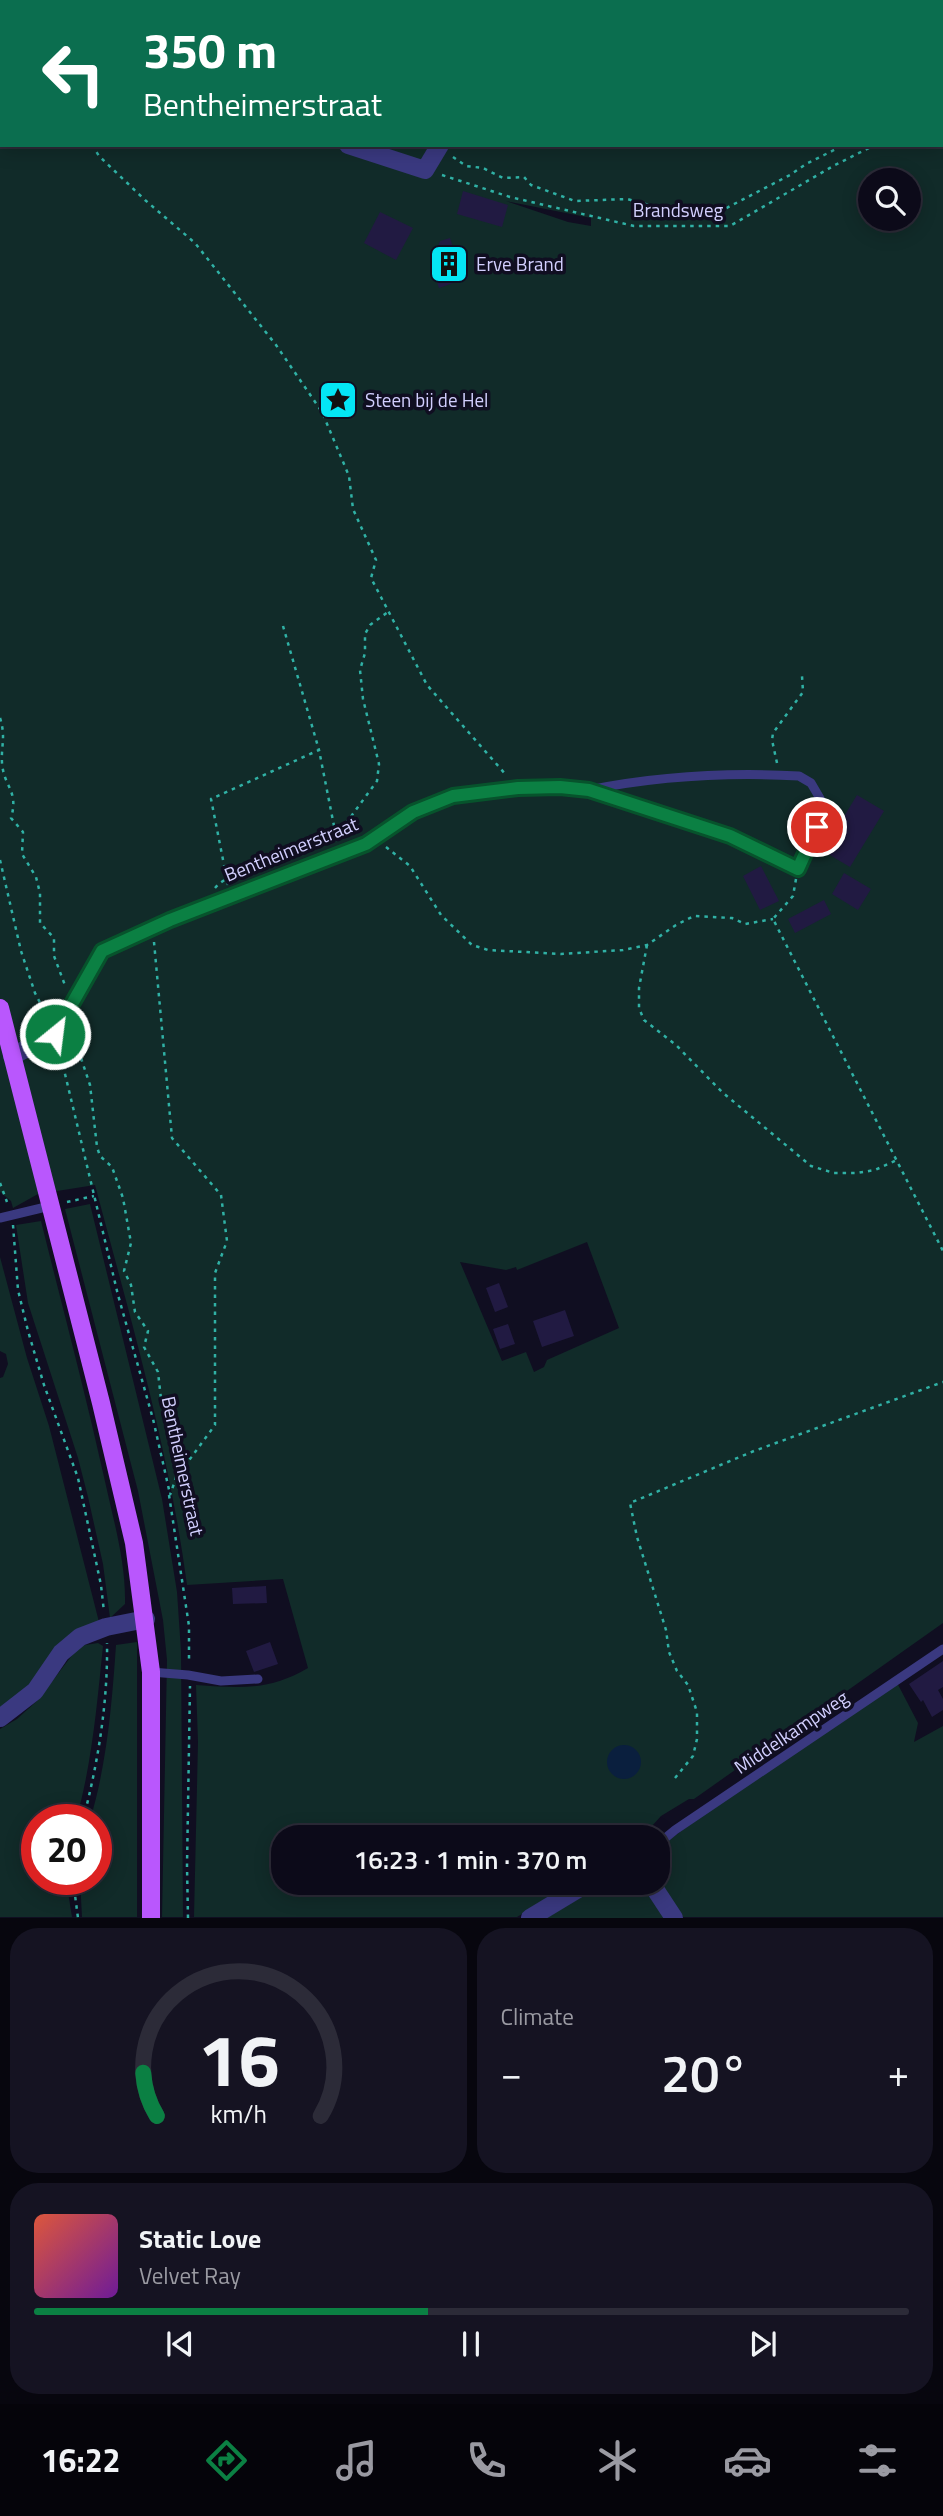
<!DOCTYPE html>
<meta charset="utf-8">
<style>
body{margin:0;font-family:"Titillium Web",sans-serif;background:#151322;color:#f1f3f6;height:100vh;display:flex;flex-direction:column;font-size:26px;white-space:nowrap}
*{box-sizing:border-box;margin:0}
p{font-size:23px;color:#9a9aa2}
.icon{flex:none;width:38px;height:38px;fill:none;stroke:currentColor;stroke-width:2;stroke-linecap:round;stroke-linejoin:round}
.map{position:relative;height:1918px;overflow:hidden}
.sheet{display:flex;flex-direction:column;gap:10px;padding:10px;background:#07060e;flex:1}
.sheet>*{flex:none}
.banner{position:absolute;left:0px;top:0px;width:943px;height:147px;box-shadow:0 4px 18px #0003,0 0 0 2px #2c2b38;background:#0b6e4f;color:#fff;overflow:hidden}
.buttons{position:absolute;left:858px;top:168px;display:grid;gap:14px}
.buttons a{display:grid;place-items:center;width:63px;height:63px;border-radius:50%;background:#0c0a19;box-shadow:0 4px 18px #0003,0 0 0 2px #2c2b38;font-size:35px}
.speed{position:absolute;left:21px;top:1804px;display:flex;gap:14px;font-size:35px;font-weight:700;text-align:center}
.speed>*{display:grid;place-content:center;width:91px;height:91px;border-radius:50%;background:#0c0a19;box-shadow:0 4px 18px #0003,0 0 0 2px #2c2b38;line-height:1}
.speed .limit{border:10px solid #d22;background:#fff;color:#111}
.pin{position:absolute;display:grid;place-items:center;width:60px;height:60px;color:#fff;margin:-30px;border:4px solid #fff;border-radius:50%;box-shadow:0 2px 7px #0007}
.me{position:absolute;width:77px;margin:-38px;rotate:29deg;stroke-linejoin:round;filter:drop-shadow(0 0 5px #0008)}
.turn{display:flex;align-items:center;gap:24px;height:147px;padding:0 28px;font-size:32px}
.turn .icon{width:91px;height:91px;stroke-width:2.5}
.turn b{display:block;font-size:49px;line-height:60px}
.big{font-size:52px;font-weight:600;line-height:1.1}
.sheet .card{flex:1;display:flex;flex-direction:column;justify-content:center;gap:10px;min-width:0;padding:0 24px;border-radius:28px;background:#151322}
.sheet .dial{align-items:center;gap:0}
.dial svg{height:182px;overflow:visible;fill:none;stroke:#2c2b38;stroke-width:7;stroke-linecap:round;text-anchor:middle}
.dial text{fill:#f1f3f6;stroke:none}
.song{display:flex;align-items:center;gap:21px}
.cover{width:84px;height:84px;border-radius:10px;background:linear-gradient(135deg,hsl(10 70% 55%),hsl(280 70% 35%))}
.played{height:7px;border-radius:4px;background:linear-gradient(90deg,#0b8043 45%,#2c2b38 45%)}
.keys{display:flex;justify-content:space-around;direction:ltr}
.heat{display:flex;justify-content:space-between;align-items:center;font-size:38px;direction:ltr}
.sheet .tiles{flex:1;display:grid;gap:10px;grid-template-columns:1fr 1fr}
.card:last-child{grid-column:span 2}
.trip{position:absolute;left:271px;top:1825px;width:399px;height:70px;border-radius:28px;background:#0c0a19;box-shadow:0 4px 18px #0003,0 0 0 2px #2c2b38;font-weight:600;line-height:70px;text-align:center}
.tab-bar{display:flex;height:112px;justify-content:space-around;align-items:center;background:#05040a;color:#9a9aa2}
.tab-bar .icon{width:49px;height:49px}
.tab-bar .current{color:#0b8043}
.tab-bar b{font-size:32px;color:#f1f3f6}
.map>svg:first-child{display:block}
.green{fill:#112b29;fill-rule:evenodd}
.water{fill:#0a1f3e}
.building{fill:#211a42}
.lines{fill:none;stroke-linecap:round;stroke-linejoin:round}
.path{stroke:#30b1a5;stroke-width:2.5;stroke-dasharray:3.5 5;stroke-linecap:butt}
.service{stroke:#3a3980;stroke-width:9}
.minor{stroke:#3a3980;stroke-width:18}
.primary{stroke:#b957fd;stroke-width:18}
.route-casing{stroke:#07532c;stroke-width:18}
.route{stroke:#0b8043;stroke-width:12}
.labels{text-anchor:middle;stroke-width:7;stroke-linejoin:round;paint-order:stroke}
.street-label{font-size:19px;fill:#d2cffe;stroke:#100e21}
.poi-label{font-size:19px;fill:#d2cffe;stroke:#100e21;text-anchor:start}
</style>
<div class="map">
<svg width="943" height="1918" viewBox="0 0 943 1918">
<rect width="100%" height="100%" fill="#100e21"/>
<path class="green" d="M0,0H943V1623L694,1799H689L661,1816L642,1837L284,1838V1883H575L517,1917H194L198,1742L196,1685C240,1688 269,1691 308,1668L283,1579L187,1585C169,1449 130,1317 95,1185L38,1194L13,1208L11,1201L0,1192ZM2,2H942V145H2ZM870,180H908V219H870ZM506,201L591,218V226L568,222ZM587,1242L619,1328L547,1360L544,1367L534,1372L526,1352L502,1361L460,1262L506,1270L516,1267L517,1270Z
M90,1204L162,1499L177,1592L181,1651L183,1917H162L167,1660L163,1620L138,1491L65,1209Z
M41,1221C62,1306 85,1391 104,1477C113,1519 126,1561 125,1604L110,1618L103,1564L88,1497L78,1458L28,1303L16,1225Z
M0,1257L27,1358L49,1426L99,1622L42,1672L0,1713V1378L3,1377L8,1364L6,1354L0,1351Z
M137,1642V1917H82L80,1880H96V1820H90C107,1764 112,1703 116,1645Z
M98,1643L103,1646C97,1704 92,1764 76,1820H37V1880H66L72,1917H0V1729L17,1719L38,1700L79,1646Z
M894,1677L918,1723L914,1742L943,1726V1917H683L658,1883V1848Z
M617,1883H642L668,1918H545L598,1887Z"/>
<path class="water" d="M607 1762a17 17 0 1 1 34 0a17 17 0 1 1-34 0Z"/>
<path class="building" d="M463,191L508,205L502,227L457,214Z
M380,212L413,228L396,260L364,243Z
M450,238L459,265L463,263L468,278L439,288L434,273L435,268L440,267L434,247L438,246L440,241Z
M857,795L884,811L850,867L823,851Z
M761,866L779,901L760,910L743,876Z
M844,873L871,889L858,910L832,894Z
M824,900L831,914L795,933L788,919Z
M499,1283L508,1307L495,1312L486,1288Z
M565,1310L574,1336L542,1347L533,1321Z
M508,1324L515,1344L500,1349L493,1329Z
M266,1586L267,1603L233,1604L232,1588Z
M270,1642L278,1664L254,1672L246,1651Z
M943,1661V1687L938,1690L943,1699V1710L932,1717L923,1700L921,1702L909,1684Z"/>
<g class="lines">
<path class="path" d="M942,91H943
M942,113L943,112
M92,145L99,156L145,200L195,243L276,345L322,412L349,476L353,509L376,560L371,578L427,685L507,776
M453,157L466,166L483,168L503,178L524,177L531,185L575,201L627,199L675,212H701L713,215L790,175L806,164L844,145
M442,175L510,197L634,226H730L835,165L875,145
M283,626L319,750
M0,718C6,737 1,745 2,763C4,788 19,790 11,818L23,832L22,854L36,877L40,893V923L54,938V956L66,988
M777,763L772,740L773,733L803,692L802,676
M336,837L377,781L379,764L363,699L360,670L365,653V634L370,625L388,612
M386,847L410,866L441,915L472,945L488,950L561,954L623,950L647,945L676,925L694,916L732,918L745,924L773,919
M0,860L21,951L35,993L49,1020
M796,879L793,896L773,919L943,1251
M228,885L211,799L319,750L337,841
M215,888C227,874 249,871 266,868
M154,942L172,1138L221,1195L227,1241L215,1273V1425L176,1478
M647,945L639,988V1008L644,1020L676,1045L722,1092L811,1166L834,1173H857L875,1170L897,1160
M74,1025L80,1055L90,1085L97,1147L100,1156L112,1167L123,1198L131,1243L124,1271L131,1285L135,1312L148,1331L144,1347L158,1372L161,1399L169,1419L176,1455V1478L170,1495
M59,1049L118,1295L153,1419L170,1494
M0,1183L7,1202
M67,1202L94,1196
M13,1225L18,1290L28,1331L44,1385L78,1478L101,1585L104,1612
M169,1495L189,1626V1662
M675,1778L693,1756L697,1739V1712L688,1685L677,1671L669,1652L666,1630L637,1537L630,1503L754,1451L943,1382
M83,1820C98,1763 108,1702 107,1643
M73,1880L78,1918
M188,1918L187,1866L190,1686"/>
<path class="service" d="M55,1034L102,951L169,920L366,844L413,812L453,796L518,788L560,787L589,790L730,836L798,869L825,807L811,783L799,776C727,772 659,776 589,790
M0,1218L50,1206
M151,1672L188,1675L221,1681L258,1679
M658,1844L675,1830L943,1649"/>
<path class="minor" d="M526,2L527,0
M0,23L2,24
M348,145L425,170L440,145
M12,1056L55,1034
M0,1718L35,1691L61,1653L80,1637L106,1627L146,1619
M651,1883L674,1918
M530,1918L588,1883"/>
<path class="primary" d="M0,1008L101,1403L134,1543L151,1672V1918"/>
</g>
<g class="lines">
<defs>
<path id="route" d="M55,1034L102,951L170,920L366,844L413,812L453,796L518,788L560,787L589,790L730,836L798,869L817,827"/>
</defs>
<use href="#route" class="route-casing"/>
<use href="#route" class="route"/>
</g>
<defs>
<symbol id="building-square" viewBox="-11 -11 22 22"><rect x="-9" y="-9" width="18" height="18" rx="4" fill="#04e5f5" stroke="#100e21"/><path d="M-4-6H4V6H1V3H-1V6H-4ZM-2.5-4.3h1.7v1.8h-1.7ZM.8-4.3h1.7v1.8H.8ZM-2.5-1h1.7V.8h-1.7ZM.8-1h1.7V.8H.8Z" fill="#111"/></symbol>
<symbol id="sight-square" viewBox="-11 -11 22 22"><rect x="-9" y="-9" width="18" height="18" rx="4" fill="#04e5f5" stroke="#100e21"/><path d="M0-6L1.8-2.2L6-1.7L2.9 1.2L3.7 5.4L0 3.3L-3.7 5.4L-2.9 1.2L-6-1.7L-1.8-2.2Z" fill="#111"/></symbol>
</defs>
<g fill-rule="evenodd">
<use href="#building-square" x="427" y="242" width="44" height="44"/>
<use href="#sight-square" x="316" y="378" width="44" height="44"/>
</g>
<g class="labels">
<g class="street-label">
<text x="678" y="217">Brandsweg</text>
<text transform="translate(291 849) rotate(-22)" y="7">Bentheimerstraat</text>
<text transform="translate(183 1466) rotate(78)" y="7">Bentheimerstraat</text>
<text transform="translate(791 1732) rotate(-34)" y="7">Middelkampweg</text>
</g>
<g class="poi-label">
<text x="476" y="271">Erve Brand</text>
<text x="365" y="407">Steen bij de Hel</text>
</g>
</g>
</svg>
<div class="buttons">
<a><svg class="icon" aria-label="search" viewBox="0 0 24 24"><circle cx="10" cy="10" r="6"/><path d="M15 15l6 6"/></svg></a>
</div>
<div class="speed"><div class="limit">20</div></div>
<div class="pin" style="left:817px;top:827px;background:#d93025"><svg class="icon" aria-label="arrive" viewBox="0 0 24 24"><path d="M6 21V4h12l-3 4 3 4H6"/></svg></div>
<svg class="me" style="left:55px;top:1034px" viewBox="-20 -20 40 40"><circle r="17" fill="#0b8043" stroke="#fff" stroke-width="3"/><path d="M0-11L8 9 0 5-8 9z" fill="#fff"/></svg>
<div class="trip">16:23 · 1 min · 370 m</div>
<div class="banner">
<div class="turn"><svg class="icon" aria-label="left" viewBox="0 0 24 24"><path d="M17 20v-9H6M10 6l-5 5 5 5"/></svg><div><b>350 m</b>Bentheimerstraat</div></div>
</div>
</div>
<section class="sheet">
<div class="tiles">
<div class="card dial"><svg viewBox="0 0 100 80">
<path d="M14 69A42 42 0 1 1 86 69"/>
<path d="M14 69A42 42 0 0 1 8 50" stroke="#0b8043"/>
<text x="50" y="56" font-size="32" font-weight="700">16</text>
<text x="50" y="72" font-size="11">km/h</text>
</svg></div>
<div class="card"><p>Climate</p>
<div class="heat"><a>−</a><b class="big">20°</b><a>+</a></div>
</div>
<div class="card">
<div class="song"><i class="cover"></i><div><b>Static Love</b><p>Velvet Ray</p></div></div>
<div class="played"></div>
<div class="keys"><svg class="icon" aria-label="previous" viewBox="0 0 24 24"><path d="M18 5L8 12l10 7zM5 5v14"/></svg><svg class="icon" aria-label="pause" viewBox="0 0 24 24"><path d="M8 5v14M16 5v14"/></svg><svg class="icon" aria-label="next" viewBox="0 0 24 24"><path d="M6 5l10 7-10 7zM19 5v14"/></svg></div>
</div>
</div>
</section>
<nav class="tab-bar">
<b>16:22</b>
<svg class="icon current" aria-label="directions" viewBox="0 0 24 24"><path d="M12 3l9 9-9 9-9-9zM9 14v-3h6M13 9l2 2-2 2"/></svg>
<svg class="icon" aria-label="music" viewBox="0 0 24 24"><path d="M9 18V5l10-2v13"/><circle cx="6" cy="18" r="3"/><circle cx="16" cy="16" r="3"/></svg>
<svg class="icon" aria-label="phone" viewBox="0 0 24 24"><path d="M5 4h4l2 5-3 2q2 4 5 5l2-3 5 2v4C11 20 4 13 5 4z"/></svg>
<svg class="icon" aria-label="climate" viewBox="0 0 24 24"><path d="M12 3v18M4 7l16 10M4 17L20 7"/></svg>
<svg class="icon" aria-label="car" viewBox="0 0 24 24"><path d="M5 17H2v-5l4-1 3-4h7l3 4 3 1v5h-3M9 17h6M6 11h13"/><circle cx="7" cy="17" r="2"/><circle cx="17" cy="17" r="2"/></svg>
<svg class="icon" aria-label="filters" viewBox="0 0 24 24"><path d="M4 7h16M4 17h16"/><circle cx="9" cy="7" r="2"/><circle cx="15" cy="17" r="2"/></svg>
</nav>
